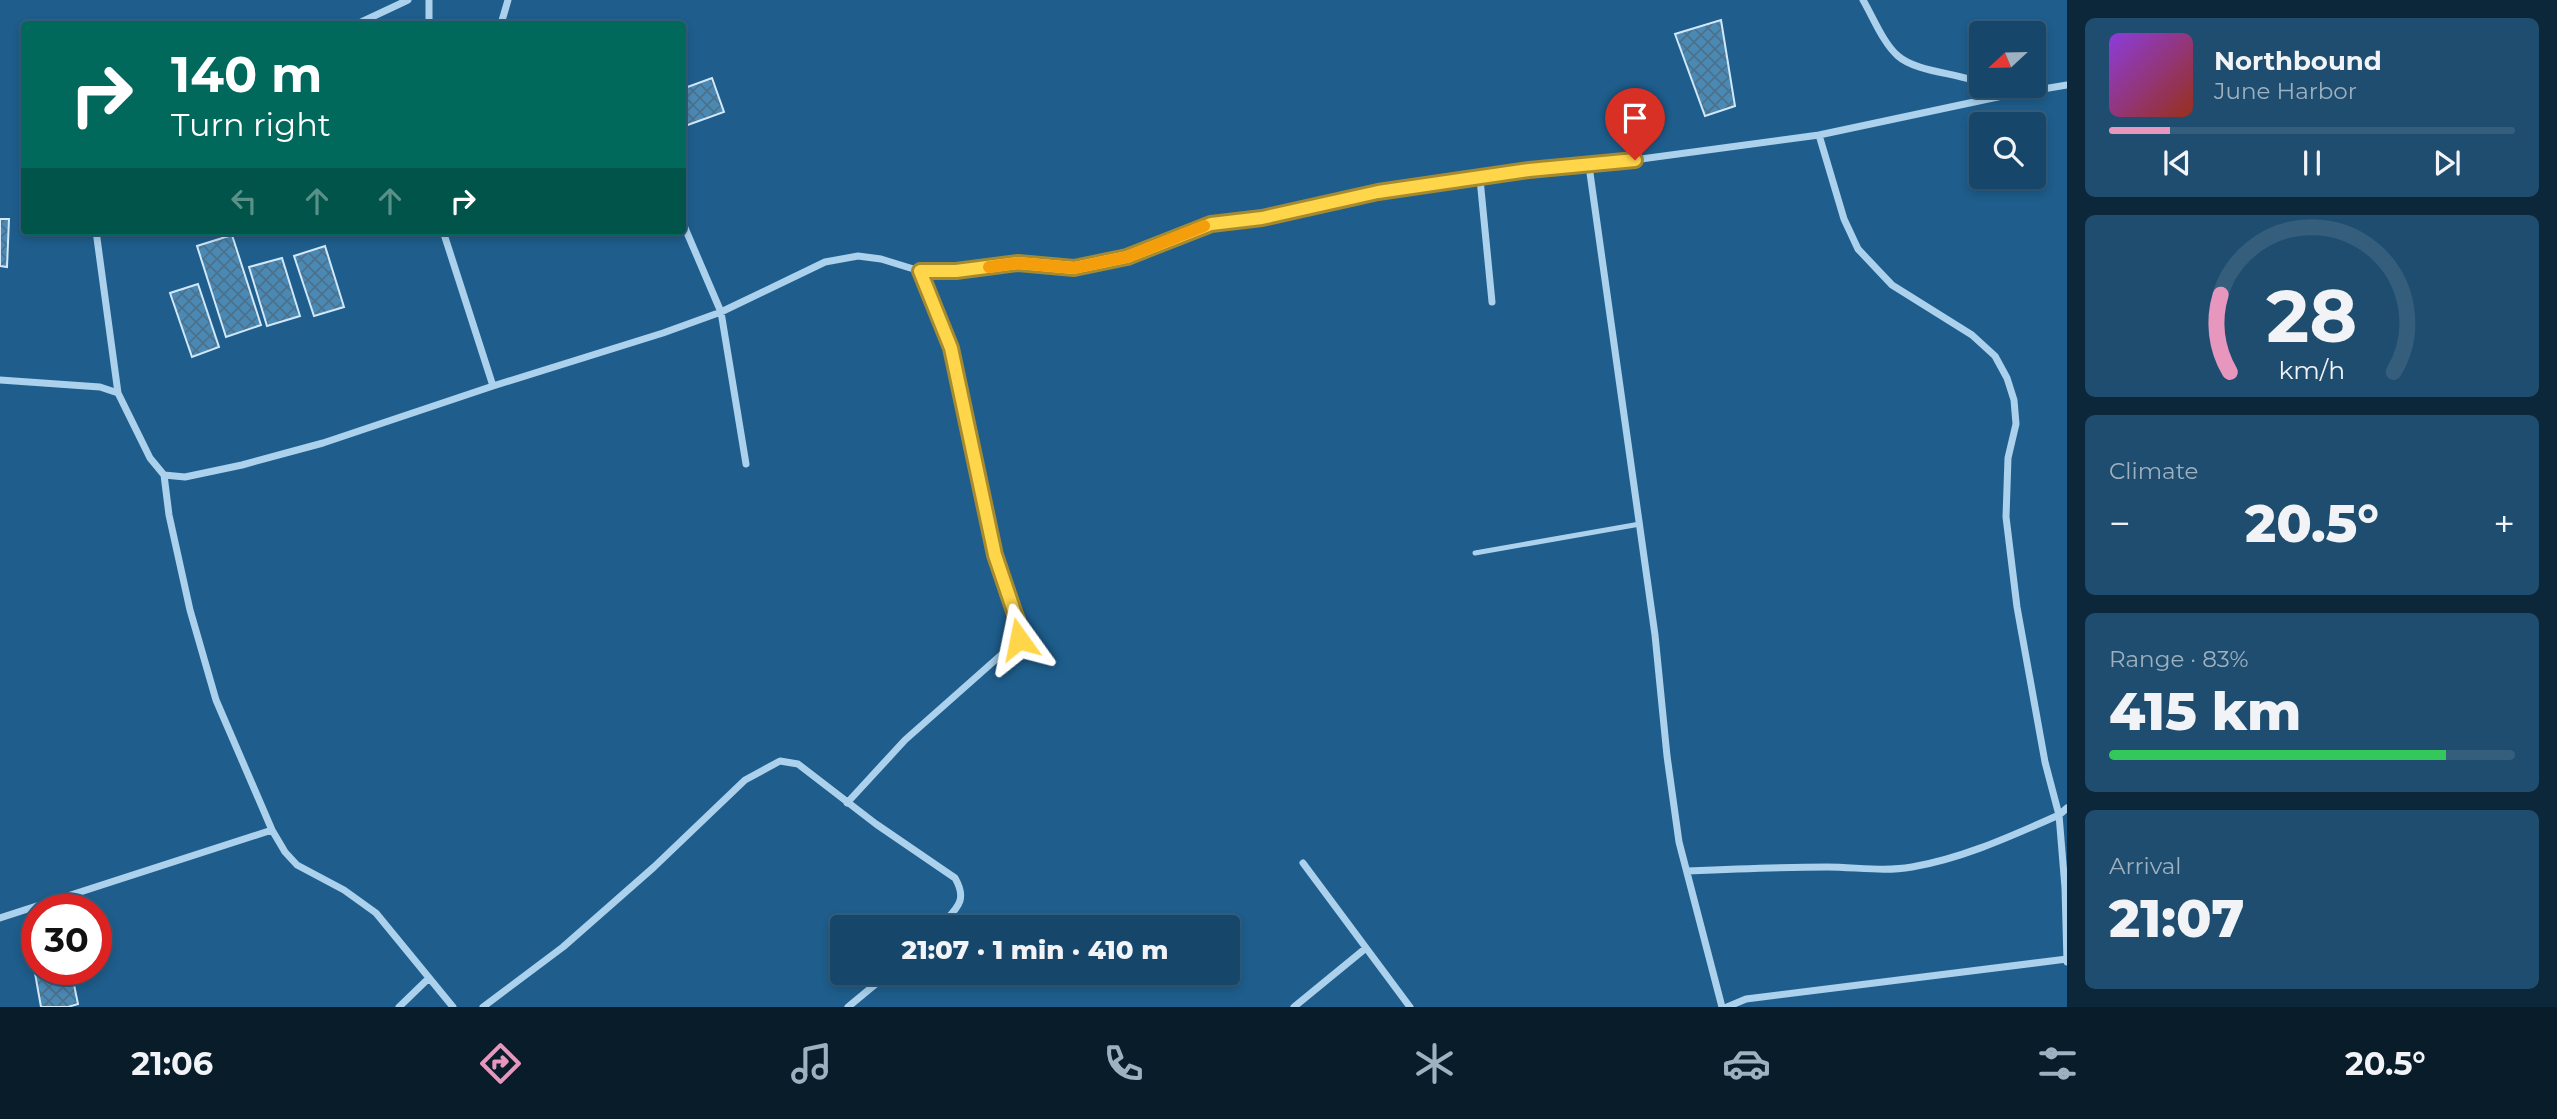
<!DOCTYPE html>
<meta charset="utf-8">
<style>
body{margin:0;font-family:Montserrat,sans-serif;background:#1f4d6f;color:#f1f3f6;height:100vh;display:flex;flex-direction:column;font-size:26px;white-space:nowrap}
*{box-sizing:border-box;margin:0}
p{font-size:23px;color:#9eb1c0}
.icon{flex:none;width:38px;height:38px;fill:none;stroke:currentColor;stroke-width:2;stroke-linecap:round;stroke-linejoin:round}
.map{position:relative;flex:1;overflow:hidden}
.side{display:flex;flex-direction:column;gap:18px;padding:18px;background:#0c263a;width:490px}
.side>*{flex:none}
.hud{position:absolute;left:21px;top:21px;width:665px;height:214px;border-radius:7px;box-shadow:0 4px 10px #0003,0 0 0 2px #355e7d;background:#00695c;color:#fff;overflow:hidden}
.needle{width:46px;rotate:248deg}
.buttons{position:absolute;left:1969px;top:21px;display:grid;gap:14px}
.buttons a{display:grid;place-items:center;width:77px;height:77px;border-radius:7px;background:#164669;box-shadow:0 4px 10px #0003,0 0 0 2px #355e7d;font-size:35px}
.speed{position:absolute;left:21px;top:894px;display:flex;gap:14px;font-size:35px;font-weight:700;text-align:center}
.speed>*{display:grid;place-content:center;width:91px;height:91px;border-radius:50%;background:#164669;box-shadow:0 4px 10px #0003,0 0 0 2px #355e7d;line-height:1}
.speed .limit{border:10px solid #d22;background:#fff;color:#111}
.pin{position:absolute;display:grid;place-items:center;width:60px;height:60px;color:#fff;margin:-72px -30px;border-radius:50% 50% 50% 0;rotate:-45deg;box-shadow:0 0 7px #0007}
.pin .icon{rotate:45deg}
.me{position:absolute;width:77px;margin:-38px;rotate:348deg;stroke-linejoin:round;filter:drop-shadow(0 0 5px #0008)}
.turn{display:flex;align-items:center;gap:24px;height:147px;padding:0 35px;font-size:32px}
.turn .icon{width:91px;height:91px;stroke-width:2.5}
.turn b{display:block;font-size:49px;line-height:60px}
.lanes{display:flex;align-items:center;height:66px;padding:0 35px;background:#0003;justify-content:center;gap:35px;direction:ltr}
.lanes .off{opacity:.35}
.big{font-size:52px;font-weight:800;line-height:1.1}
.side .tile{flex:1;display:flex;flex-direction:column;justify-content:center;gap:10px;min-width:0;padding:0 24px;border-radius:10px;background:#1f4d6f}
.side .dial{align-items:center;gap:0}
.dial svg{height:182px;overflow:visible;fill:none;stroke:#355e7d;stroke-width:7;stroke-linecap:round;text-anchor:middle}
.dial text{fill:#f1f3f6;stroke:none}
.song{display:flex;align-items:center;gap:21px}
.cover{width:84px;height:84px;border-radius:10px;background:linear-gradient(135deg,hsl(270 70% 55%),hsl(10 70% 35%))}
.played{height:7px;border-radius:4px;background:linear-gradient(90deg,#e797bd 15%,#355e7d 15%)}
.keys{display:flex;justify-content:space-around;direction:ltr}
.heat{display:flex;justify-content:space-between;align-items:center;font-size:38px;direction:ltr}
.charge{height:10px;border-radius:5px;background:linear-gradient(90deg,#34c759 83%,#355e7d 0)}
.trip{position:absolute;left:830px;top:915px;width:410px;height:70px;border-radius:7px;background:#164669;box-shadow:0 4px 10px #0003,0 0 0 2px #355e7d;font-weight:800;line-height:70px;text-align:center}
.tabs{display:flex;height:112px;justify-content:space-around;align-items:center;background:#091c2a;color:#9eb1c0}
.tabs .icon{width:49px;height:49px}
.tabs .active{color:#e797bd}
.tabs b{font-size:32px;color:#f1f3f6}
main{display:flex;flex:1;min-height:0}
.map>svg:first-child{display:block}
.building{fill:url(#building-cross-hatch);stroke:#d0e8f9;stroke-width:2}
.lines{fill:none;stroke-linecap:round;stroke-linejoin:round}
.service{stroke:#abd1ec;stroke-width:5}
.minor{stroke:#abd1ec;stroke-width:7}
.route-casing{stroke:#a68a30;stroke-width:18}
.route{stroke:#ffd54a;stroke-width:12}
.slow{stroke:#f59e0b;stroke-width:12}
</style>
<main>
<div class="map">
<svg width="2067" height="1007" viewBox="0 0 2067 1007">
<defs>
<pattern id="building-cross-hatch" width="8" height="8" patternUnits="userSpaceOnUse" patternTransform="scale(1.75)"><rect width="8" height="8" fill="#4b89b5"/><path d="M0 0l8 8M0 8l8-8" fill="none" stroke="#4b718b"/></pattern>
</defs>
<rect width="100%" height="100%" fill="#1e5d8c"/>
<path class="building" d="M1721,20L1735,106L1705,116L1675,34Z
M712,78L724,112L682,127V89Z
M0,219H9L7,267L0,266Z
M232,235L261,325L226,337L197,246Z
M325,246L344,307L314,316L294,256Z
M282,258L300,316L267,326L249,267Z
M198,284L219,347L192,357L170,293Z
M37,944V970H71L78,1004L68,1007H41L30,945Z"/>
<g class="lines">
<path class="service" d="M1475,553L1640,524"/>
<path class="minor" d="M429,0V24
M1863,0C1873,17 1883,43 1898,56C1916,72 1958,73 1981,83
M357,24L408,0
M501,24L508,0
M1986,86L2006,95
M1819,135L1844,219L1858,249L1892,285L1972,335L1995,356L2007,378L2014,400L2016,424L2008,458L2006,517L2017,607L2045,762L2059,815L2065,888L2067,962
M1589,166L1655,635L1667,756L1679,842L1722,1007
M1480,179L1492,302
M682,221L721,312L746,464
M96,231L118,393
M443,231L493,386
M0,380L100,387L118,393L150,458L164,475L169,515L190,610L216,700L272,830L285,852L297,865L344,890L376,913L453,1007
M164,475L185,477L242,465L323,443L493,386L663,333L721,312L825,262L858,256L881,259L920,271H956L1018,263L1074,268L1127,257L1211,224L1262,218L1378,192L1529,170L1589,166L1819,135L2007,95L2067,85
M847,803L905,740L1019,639L1018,623L995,555L951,348L920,271
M1303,863L1410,1007
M1687,871C1733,869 1780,867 1827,867C1856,867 1883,872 1912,867C1964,858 2011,836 2059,815L2067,808
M0,918L272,830
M399,1007L429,978
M483,1007L563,947L654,867L745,780L780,761L798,764L876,824L955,878C969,902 955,909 939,928
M848,1007L889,973
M1294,1007L1366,948
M1727,1007L1746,999L2067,959"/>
</g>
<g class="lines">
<defs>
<path id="route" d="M1019,639L1018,623L995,555L951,348L920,271H956L1018,263L1074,268L1127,257L1211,224L1262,218L1378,192L1529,170L1635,160"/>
</defs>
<use href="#route" class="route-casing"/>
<use href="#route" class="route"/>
<path class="slow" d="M989,267L1018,263L1074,268L1127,257L1204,226"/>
</g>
</svg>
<div class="buttons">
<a><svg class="needle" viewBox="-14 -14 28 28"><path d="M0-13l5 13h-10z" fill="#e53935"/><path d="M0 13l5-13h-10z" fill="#9eb1c0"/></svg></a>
<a><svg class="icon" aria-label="search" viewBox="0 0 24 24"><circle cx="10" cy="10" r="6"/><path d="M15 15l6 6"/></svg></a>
</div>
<div class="speed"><div class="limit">30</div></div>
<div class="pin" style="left:1635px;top:160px;background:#d93025"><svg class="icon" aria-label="arrive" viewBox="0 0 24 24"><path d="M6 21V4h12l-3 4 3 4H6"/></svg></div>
<svg class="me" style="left:1019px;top:639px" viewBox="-20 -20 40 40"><path d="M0-17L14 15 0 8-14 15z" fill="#ffd54a" stroke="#fff" stroke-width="4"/></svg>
<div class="trip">21:07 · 1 min · 410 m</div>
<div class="hud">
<div class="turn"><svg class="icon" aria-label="right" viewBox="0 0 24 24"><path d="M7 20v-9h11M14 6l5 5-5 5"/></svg><div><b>140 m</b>Turn right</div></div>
<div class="lanes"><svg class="icon off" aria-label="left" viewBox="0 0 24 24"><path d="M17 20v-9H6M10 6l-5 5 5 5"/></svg><svg class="icon off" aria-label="ahead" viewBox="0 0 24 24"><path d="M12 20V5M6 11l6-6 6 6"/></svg><svg class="icon off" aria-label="ahead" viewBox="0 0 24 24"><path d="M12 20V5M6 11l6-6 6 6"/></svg><svg class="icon" aria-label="right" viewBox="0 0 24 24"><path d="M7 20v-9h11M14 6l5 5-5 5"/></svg></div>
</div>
</div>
<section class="side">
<div class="tile">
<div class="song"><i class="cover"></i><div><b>Northbound</b><p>June Harbor</p></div></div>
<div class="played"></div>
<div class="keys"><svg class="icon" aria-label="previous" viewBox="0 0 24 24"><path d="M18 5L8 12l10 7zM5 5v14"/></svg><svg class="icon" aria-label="pause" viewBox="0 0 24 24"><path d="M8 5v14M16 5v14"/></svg><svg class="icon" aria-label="next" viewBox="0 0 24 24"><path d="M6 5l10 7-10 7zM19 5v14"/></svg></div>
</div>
<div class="tile dial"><svg viewBox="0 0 100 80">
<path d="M14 69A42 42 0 1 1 86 69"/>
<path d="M14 69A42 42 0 0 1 10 35" stroke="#e797bd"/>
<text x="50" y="56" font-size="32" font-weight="700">28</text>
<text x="50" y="72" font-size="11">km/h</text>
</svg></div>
<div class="tile"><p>Climate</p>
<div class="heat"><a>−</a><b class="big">20.5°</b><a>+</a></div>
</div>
<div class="tile"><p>Range · 83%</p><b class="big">415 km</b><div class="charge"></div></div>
<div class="tile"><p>Arrival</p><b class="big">21:07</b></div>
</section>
</main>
<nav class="tabs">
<b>21:06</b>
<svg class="icon active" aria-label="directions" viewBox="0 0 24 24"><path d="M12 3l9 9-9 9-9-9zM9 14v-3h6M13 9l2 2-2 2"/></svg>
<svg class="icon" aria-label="music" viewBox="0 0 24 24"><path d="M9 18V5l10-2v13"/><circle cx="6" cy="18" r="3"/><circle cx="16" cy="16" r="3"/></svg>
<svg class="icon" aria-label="phone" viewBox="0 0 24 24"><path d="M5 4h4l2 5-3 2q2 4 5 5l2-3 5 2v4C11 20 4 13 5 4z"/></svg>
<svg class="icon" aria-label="climate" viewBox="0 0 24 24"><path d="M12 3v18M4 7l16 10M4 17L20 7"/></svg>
<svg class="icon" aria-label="car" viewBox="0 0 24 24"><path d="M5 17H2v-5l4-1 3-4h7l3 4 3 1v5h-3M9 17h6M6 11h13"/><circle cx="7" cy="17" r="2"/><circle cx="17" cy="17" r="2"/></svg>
<svg class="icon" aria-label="filters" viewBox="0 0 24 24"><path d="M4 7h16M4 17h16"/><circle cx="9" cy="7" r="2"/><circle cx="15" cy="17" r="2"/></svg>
<b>20.5°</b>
</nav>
